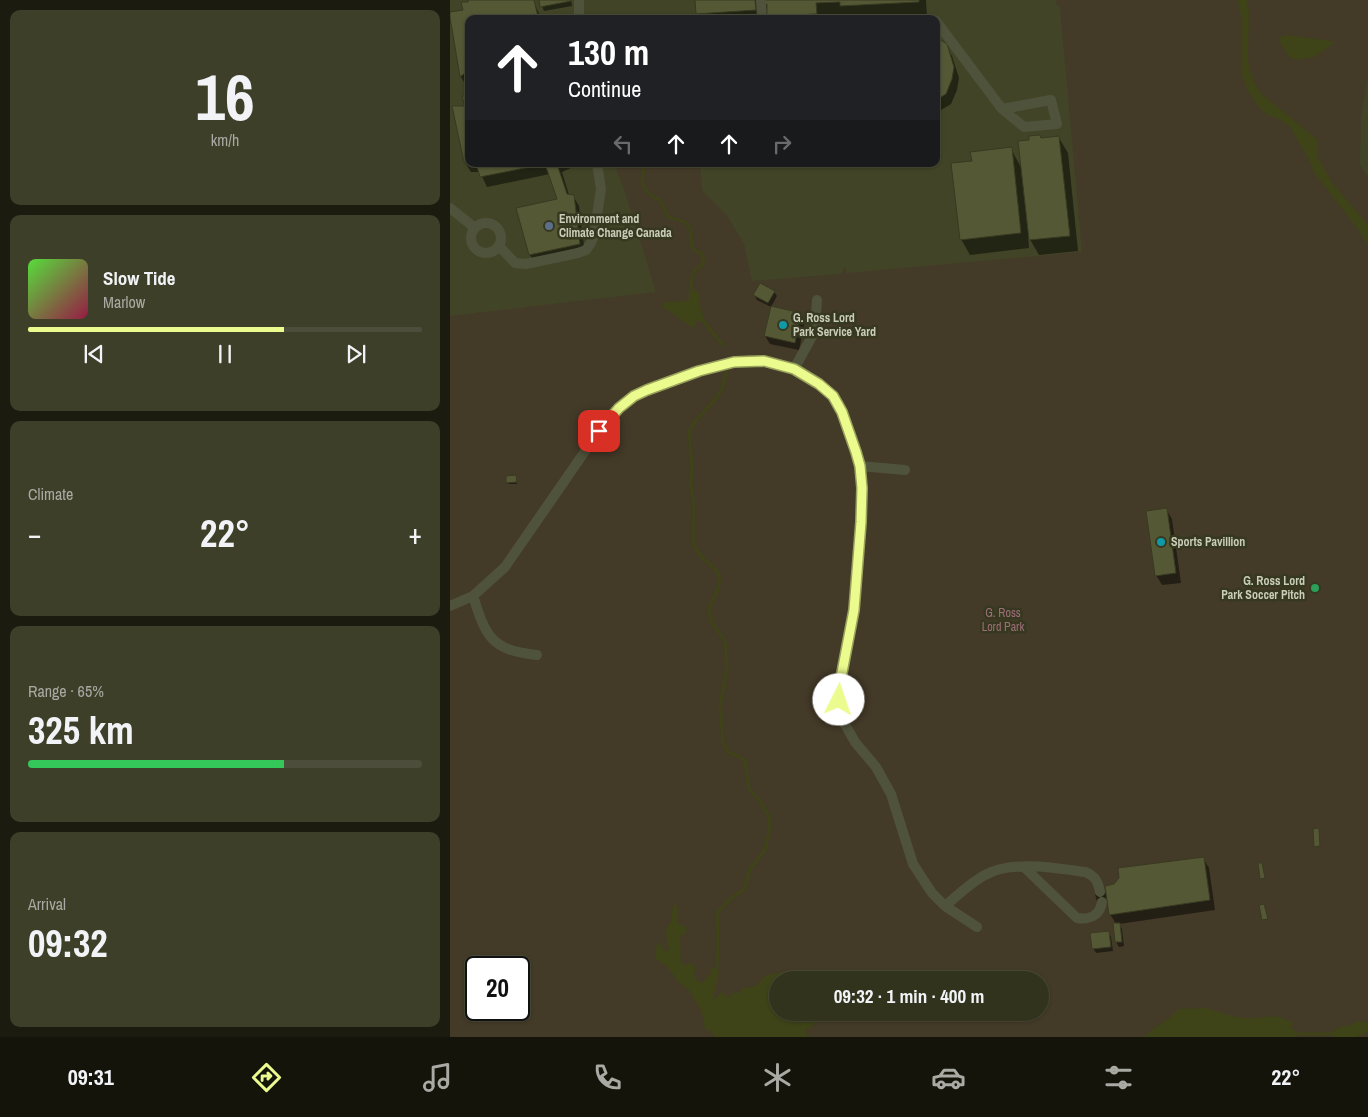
<!DOCTYPE html>
<meta charset="utf-8">
<style>
body{margin:0;font-family:"Archivo Narrow",sans-serif;background:#3d3f29;color:#f1f3f6;height:100vh;display:flex;flex-direction:column;font-size:19px;white-space:nowrap}
*{box-sizing:border-box;margin:0}
p{font-size:16px;color:#a8aaa3}
.icon{flex:none;width:28px;height:28px;fill:none;stroke:currentColor;stroke-width:2;stroke-linecap:round;stroke-linejoin:round}
.map{position:relative;flex:1;overflow:hidden}
.drawer{display:flex;flex-direction:column;gap:10px;padding:10px;background:#1b1c0f;width:450px}
.drawer>*{flex:none}
.banner{position:absolute;left:15px;top:15px;width:475px;height:152px;border-radius:10px;box-shadow:0 1px 4px #0004,0 0 0 1px #4c4e3b;background:#202124;color:#fff;overflow:hidden}
.speed{position:absolute;left:15px;top:956px;display:flex;gap:10px;font-size:25px;font-weight:700;text-align:center}
.speed>*{display:grid;place-content:center;width:65px;height:65px;border-radius:50%;background:#31331c;box-shadow:0 1px 4px #0004,0 0 0 1px #4c4e3b;line-height:1}
.speed .limit{border:2px solid #111;border-radius:8px;background:#fff;color:#111}
.pin{position:absolute;display:grid;place-items:center;width:42px;height:42px;color:#fff;margin:-21px;border-radius:10px;box-shadow:0 2px 8px #0006}
.me{position:absolute;width:55px;margin:-28px;rotate:4deg;stroke-linejoin:round;filter:drop-shadow(0 0 4px #0008)}
.turn{display:flex;align-items:center;gap:18px;height:105px;padding:0 20px;font-size:22px}
.turn .icon{width:65px;height:65px;stroke-width:2.5}
.turn b{display:block;font-size:35px;line-height:42px}
.lanes{display:flex;align-items:center;height:48px;padding:0 20px;background:#0003;justify-content:center;gap:25px;direction:ltr}
.lanes .off{opacity:.35}
.big{font-size:38px;font-weight:700;line-height:1.1}
.drawer .widget{flex:1;display:flex;flex-direction:column;justify-content:center;gap:8px;min-width:0;padding:0 18px;border-radius:10px;background:#3d3f29}
.drawer .dial{align-items:center;gap:0}
.dial b{font-size:65px;line-height:1}
.song{display:flex;align-items:center;gap:15px}
.cover{width:60px;height:60px;border-radius:8px;background:linear-gradient(135deg,hsl(110 70% 55%),hsl(340 70% 35%))}
.played{height:5px;border-radius:2px;background:linear-gradient(90deg,#ecfb8e 65%,#4c4e3b 65%)}
.keys{display:flex;justify-content:space-around;direction:ltr}
.heat{display:flex;justify-content:space-between;align-items:center;font-size:28px;direction:ltr}
.charge{height:8px;border-radius:4px;background:linear-gradient(90deg,#34c759 65%,#4c4e3b 0)}
.trip{position:absolute;left:319px;top:971px;width:280px;height:50px;border-radius:25px;background:#31331c;box-shadow:0 1px 4px #0004,0 0 0 1px #4c4e3b;font-weight:700;line-height:50px;text-align:center}
.tabs{display:flex;height:80px;justify-content:space-around;align-items:center;background:#14140b;color:#a8aaa3}
.tabs .icon{width:35px;height:35px}
.tabs .current{color:#ecfb8e}
.tabs b{font-size:22px;color:#f1f3f6}
main{display:flex;flex:1;min-height:0}
.map>svg:first-child{display:block}
.green{fill:#443a28;fill-rule:evenodd}
.water{fill:#3e4318}
.shadow{fill:#0007}
.lines{fill:none;stroke-linecap:round;stroke-linejoin:round}
.stream{stroke:#3e4318;stroke-width:3}
.building{fill:#545835;stroke:#383a21}
.minor{stroke:#50533b;stroke-width:10}
.route-casing{stroke:#99a35c;stroke-width:12}
.route{stroke:#ecfb8e;stroke-width:9}
.service-dot{fill:#5c6f8a;stroke:#36381f;stroke-width:2}
.culture-dot{fill:#0f9aa8;stroke:#36381f;stroke-width:2}
.leisure-dot{fill:#2e9e5b;stroke:#36381f;stroke-width:2}
.labels{text-anchor:middle;stroke-width:5;stroke-linejoin:round;paint-order:stroke}
.poi-label{font-size:12px;font-weight:bold;fill:#cacdb8;stroke:#36381f;text-anchor:start}
.park-label{font-size:12px;fill:#9e6e7a;stroke:#36381f}
</style>
<main>
<section class="drawer">
<div class="widget dial"><b>16</b><p>km/h</p></div>
<div class="widget">
<div class="song"><i class="cover"></i><div><b>Slow Tide</b><p>Marlow</p></div></div>
<div class="played"></div>
<div class="keys"><svg class="icon" aria-label="previous" viewBox="0 0 24 24"><path d="M18 5L8 12l10 7zM5 5v14"/></svg><svg class="icon" aria-label="pause" viewBox="0 0 24 24"><path d="M8 5v14M16 5v14"/></svg><svg class="icon" aria-label="next" viewBox="0 0 24 24"><path d="M6 5l10 7-10 7zM19 5v14"/></svg></div>
</div>
<div class="widget"><p>Climate</p>
<div class="heat"><a>−</a><b class="big">22°</b><a>+</a></div>
</div>
<div class="widget"><p>Range · 65%</p><b class="big">325 km</b><div class="charge"></div></div>
<div class="widget"><p>Arrival</p><b class="big">09:32</b></div>
</section>
<div class="map">
<svg width="918" height="1037" viewBox="0 0 918 1037">
<rect width="100%" height="100%" fill="#414426"/>
<path class="green" d="M606,0H918V76L911,117L910,165L918,177V1037H0V316L206,292L174,189L164,164H250L252,190L276,214L294,244L302,281L391,274L395,266L397,273L632,252L610,7L607,5ZM26,968H69V1010H26ZM328,980H590V1012H328Z"/>
<path class="water" d="M787,0H797L799,10L798,57L799,67L805,84L813,95L868,140L867,156L881,181L918,225V246L907,228L864,173L859,160L840,127L829,119L817,115L807,105L798,91L791,72L792,20Z
M836,35L881,41L885,43L864,57L845,60L838,56L829,40L831,37Z
M243,289L249,293L250,306L255,321L253,322L246,321L245,328C233,323 224,313 212,307L213,303C221,300 230,303 239,300V290Z
M223,905H226L228,909L227,922L230,925H234L237,929L235,934L230,936L231,963L235,965L240,963L246,967L244,976L247,980L252,983L260,974L261,968H266L269,971L263,1000L273,991L276,996L279,997L282,993H289L293,988C298,987 304,987 308,984C311,981 312,978 316,976C326,972 355,969 364,971L369,980H328V1012L375,1013L374,1016L359,1029H356L357,1037H265L261,1031L255,1030L252,1012L239,990L228,982L217,966L207,960L205,956L207,944L210,942L213,949L217,951L219,950C217,940 213,930 221,922Z
M756,1008C768,1011 782,1017 794,1018C814,1020 825,1010 844,1024L841,1026L842,1029L851,1033L850,1034L845,1037H695C703,1025 719,1022 728,1009Z
M918,1021V1032L906,1037H883L882,1034C886,1024 899,1028 906,1022Z"/>
<path class="shadow" d="M19,0H83L91,18L19,19V85L17,87L11,77L1,13L14,11L19,4Z
M90,0H121L122,6L94,11Z
M246,0H476L477,17L444,19H399L398,17L374,19H318L313,11L314,19H250L247,13Z
M486,38L496,45L502,56L509,78L507,90L501,104L486,113Z
M19,97V164H123V167L112,172L119,195L123,196L129,206L135,254L86,265L80,255L109,200L100,174L37,187L30,172H21L15,162L16,107Z
M609,138L618,153L628,251L589,255L578,236L579,248L520,255L511,239L523,162L561,149L572,169L591,140Z
M324,292L327,296L321,307L307,300L304,295Z
M350,314L355,321L349,350L320,344L315,336Z
M65,476L67,484H59L57,483Z
M716,509L722,519L731,583L712,585L706,575Z
M753,858L759,868L765,910L669,924L672,929L674,946L669,947L666,942V924L660,914L659,903L648,905L645,894L655,892L658,897Z
M658,932L661,937L663,951L646,953L643,948Z"/>
<g class="lines">
<path class="stream" d="M195,164C190,184 191,191 211,201L218,217C224,219 233,220 237,224C247,234 233,247 252,254L254,261L252,265C242,271 241,278 241,289
M254,322L273,345
M265,972L267,964L268,943L267,913L281,898L294,890L300,869L315,850L320,827L319,816L310,801L299,789L295,761L290,757L278,752L273,741L270,705L277,669L276,649L274,640L262,623L259,613V608L268,589L270,577L267,571L252,557L244,546L243,536L244,511L241,483L242,465L239,432L244,423L268,396L272,389L277,370
M850,1034H882"/>
</g>
<path class="building" d="M18,0H84L88,17L94,19H19V88L15,73L10,77L0,17V12L13,10L11,2H18Z
M89,0H120L121,1L90,7Z
M245,0H305L306,10L246,14Z
M308,0H469V2L390,6V2L366,3L367,14L317,16V4L308,5Z
M486,37L497,44L504,67L502,79L496,94L486,100Z
M12,96H19V162H14L2,106H15Z
M590,135L591,138L609,136L620,236L579,240L568,141L579,140V136Z
M562,147L571,233L510,240L501,163L522,161L520,152Z
M26,164H95L30,177Z
M95,164H107L117,194L124,195L130,244L79,255L66,208L107,199Z
M310,283L325,291L318,303L303,295Z
M321,306L351,313L345,343L314,336Z
M66,475L67,482L56,483V476Z
M717,508L726,573L705,576L696,511Z
M869,828L870,846L864,847L863,829Z
M754,857L760,900L659,915L655,886L664,884L669,878L668,868Z
M808,863H812L815,878L810,879Z
M814,904L818,919L812,920L809,905Z
M663,923H670L672,942H665Z
M659,931L661,947L642,949L640,933Z"/>
<g class="lines">
<path class="minor" d="M311,0L312,19
M129,19V0
M486,21L552,109L574,127L607,124L601,100L552,109
M0,208L25,228
M21 238a15 15 0 1 1 30 0a15 15 0 1 1-30 0Z
M49,246L65,263L76,264L128,253L136,250L141,243L144,235L151,189L147,164
M344,369L365,331L367,300
M410,466L455,470
M23,596C36,637 41,650 87,655
M0,606L23,596L55,567L149,431L169,408L184,397L197,390L249,371L284,362L299,360L314,361L350,371L369,384L383,396L389,404L406,452L410,466L412,489L411,522L404,610L389,683V700L392,719L405,742L426,767L441,794L463,864L482,893L495,906L527,927
M574,867L627,918C639,920 650,916 652,902
M495,906C508,895 520,883 535,875C562,860 606,868 635,872C645,876 648,881 650,892"/>
</g>
<g class="lines">
<defs>
<path id="route" d="M149,431L169,408L184,396L197,390L249,371L284,362L314,361L344,369L369,384L383,396L392,412L406,452L410,466L412,488L411,522L404,610L390,683L389,700"/>
</defs>
<use href="#route" class="route-casing"/>
<use href="#route" class="route"/>
</g>
<circle class="service-dot" cx="99" cy="226" r="5"/>
<g class="culture-dot">
<circle cx="333" cy="325" r="5"/>
<circle cx="711" cy="542" r="5"/>
</g>
<circle class="leisure-dot" cx="865" cy="588" r="5"/>
<g class="labels">
<g class="poi-label">
<text x="109" y="223">Environment and<tspan x="109" dy="14">Climate Change Canada</tspan></text>
<text x="343" y="322">G. Ross Lord<tspan x="343" dy="14">Park Service Yard</tspan></text>
<text x="721" y="546">Sports Pavillion</text>
<text x="855" y="585" text-anchor="end">G. Ross Lord<tspan x="855" dy="14">Park Soccer Pitch</tspan></text>
</g>
<g class="park-label">
<text x="553" y="617">G. Ross<tspan x="553" dy="14">Lord Park</tspan></text>
</g>
</g>
</svg>
<div class="speed"><div class="limit">20</div></div>
<div class="pin" style="left:149px;top:431px;background:#d93025"><svg class="icon" aria-label="arrive" viewBox="0 0 24 24"><path d="M6 21V4h12l-3 4 3 4H6"/></svg></div>
<svg class="me" style="left:389px;top:700px" viewBox="-20 -20 40 40"><circle r="19" fill="#fff"/><path d="M0-13L10 11 0 6-10 11z" fill="#ecfb8e"/></svg>
<div class="trip">09:32 · 1 min · 400 m</div>
<div class="banner">
<div class="turn"><svg class="icon" aria-label="ahead" viewBox="0 0 24 24"><path d="M12 20V5M6 11l6-6 6 6"/></svg><div><b>130 m</b>Continue</div></div>
<div class="lanes"><svg class="icon off" aria-label="left" viewBox="0 0 24 24"><path d="M17 20v-9H6M10 6l-5 5 5 5"/></svg><svg class="icon" aria-label="ahead" viewBox="0 0 24 24"><path d="M12 20V5M6 11l6-6 6 6"/></svg><svg class="icon" aria-label="ahead" viewBox="0 0 24 24"><path d="M12 20V5M6 11l6-6 6 6"/></svg><svg class="icon off" aria-label="right" viewBox="0 0 24 24"><path d="M7 20v-9h11M14 6l5 5-5 5"/></svg></div>
</div>
</div>
</main>
<nav class="tabs">
<b>09:31</b>
<svg class="icon current" aria-label="directions" viewBox="0 0 24 24"><path d="M12 3l9 9-9 9-9-9zM9 14v-3h6M13 9l2 2-2 2"/></svg>
<svg class="icon" aria-label="music" viewBox="0 0 24 24"><path d="M9 18V5l10-2v13"/><circle cx="6" cy="18" r="3"/><circle cx="16" cy="16" r="3"/></svg>
<svg class="icon" aria-label="phone" viewBox="0 0 24 24"><path d="M5 4h4l2 5-3 2q2 4 5 5l2-3 5 2v4C11 20 4 13 5 4z"/></svg>
<svg class="icon" aria-label="climate" viewBox="0 0 24 24"><path d="M12 3v18M4 7l16 10M4 17L20 7"/></svg>
<svg class="icon" aria-label="car" viewBox="0 0 24 24"><path d="M5 17H2v-5l4-1 3-4h7l3 4 3 1v5h-3M9 17h6M6 11h13"/><circle cx="7" cy="17" r="2"/><circle cx="17" cy="17" r="2"/></svg>
<svg class="icon" aria-label="filters" viewBox="0 0 24 24"><path d="M4 7h16M4 17h16"/><circle cx="9" cy="7" r="2"/><circle cx="15" cy="17" r="2"/></svg>
<b>22°</b>
</nav>
